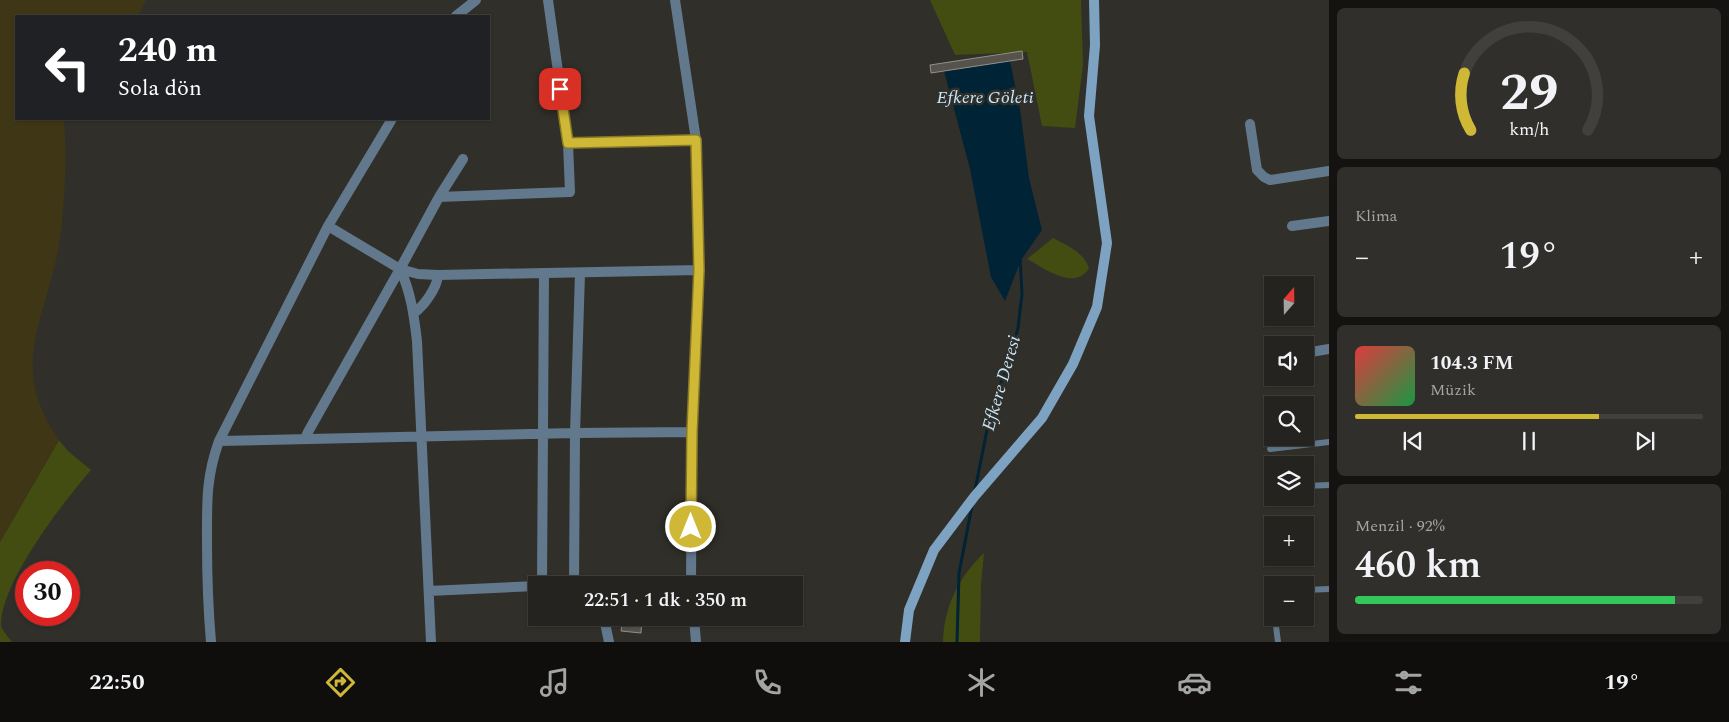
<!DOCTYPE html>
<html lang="tr">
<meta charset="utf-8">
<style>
body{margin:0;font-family:Spectral,serif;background:#312f2c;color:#f1f3f6;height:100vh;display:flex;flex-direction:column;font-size:19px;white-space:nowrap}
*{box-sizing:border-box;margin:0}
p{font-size:16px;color:#a3a4a4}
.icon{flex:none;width:28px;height:28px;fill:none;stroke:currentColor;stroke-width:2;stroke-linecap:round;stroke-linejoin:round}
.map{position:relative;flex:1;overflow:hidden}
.panel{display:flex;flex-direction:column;gap:8px;padding:8px;background:#141311;width:400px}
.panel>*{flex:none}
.guide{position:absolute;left:15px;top:15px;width:475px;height:105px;border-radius:0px;box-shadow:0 1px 4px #0004,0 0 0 1px #42403d;background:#202124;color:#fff;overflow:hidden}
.needle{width:32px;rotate:20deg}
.tools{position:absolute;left:1264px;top:276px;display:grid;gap:10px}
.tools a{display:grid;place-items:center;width:50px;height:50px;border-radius:0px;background:#25231f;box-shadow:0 1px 4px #0004,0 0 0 1px #42403d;font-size:25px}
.speed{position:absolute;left:15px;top:561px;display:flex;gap:10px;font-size:25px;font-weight:700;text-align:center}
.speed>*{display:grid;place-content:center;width:65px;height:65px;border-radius:50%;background:#25231f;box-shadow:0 1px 4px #0004,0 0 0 1px #42403d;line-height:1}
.speed .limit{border:8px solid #d22;background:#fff;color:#111}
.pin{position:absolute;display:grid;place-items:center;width:42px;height:42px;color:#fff;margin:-21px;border-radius:10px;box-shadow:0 2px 8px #0006}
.me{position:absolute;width:55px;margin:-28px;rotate:0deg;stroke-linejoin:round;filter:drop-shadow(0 0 4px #0008)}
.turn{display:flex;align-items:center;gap:18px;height:105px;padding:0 20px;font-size:22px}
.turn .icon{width:65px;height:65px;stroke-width:2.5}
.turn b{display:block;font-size:35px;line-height:42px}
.big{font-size:38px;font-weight:600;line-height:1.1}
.panel .widget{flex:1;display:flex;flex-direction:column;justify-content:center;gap:8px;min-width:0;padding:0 18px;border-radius:8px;background:#312f2c}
.panel .dial{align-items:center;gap:0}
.dial svg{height:130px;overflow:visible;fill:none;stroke:#42403d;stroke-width:7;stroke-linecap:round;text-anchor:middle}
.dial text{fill:#f1f3f6;stroke:none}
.song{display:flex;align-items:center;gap:15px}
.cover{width:60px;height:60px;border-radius:8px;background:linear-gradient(135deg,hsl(0 70% 55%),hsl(140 70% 35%))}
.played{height:5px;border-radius:2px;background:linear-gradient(90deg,#d0b837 70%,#42403d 70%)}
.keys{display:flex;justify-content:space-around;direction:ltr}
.heat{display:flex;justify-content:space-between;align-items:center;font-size:28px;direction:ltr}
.charge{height:8px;border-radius:4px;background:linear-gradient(90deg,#34c759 92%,#42403d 0)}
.trip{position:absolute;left:528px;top:576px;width:275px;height:50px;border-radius:0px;background:#25231f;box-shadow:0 1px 4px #0004,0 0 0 1px #42403d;font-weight:600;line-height:50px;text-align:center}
.tab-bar{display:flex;height:80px;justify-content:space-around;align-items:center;background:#0f0e0c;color:#a3a4a4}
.tab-bar .icon{width:35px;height:35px}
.tab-bar .on{color:#d0b837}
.tab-bar b{font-size:22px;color:#f1f3f6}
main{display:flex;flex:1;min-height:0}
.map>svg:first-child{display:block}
.green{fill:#434c11}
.sand{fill:#3f3616}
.water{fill:#002336}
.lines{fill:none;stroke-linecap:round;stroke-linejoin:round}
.stream{stroke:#002336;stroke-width:3}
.building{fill:#56534d;stroke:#929089}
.lane{stroke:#62798d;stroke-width:6}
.street{stroke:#62798d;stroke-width:10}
.secondary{stroke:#7ea3c2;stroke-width:10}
.route-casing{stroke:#877824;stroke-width:12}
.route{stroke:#d0b837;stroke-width:9}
.labels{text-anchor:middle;stroke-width:5;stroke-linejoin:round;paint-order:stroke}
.water-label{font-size:18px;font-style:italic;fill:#c6e8ff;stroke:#312f29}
</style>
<main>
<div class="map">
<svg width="1329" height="642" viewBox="0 0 1329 642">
<rect width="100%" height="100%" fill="#312f29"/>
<path class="green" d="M930,0H1081L1083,65L1075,128L1042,126L1027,52L955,55Z
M1053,238C1067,246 1083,251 1089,268C1075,292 1044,268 1027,259Z
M59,440L68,451L91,470C64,501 0,583 1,626C3,631 8,637 12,642H0V542Z
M984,553L981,584L980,642H943C944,606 959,577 984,553Z"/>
<path class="sand" d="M0,0H146L138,16H16V119H64C67,160 65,203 59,244C46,321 7,366 59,440L0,542Z"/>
<path class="water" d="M1010,61L1020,109L1029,178L1042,230L1021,260L1005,301L991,277L970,169L944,71Z"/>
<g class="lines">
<path class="stream" d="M975,490L992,405L1009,362L1018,328L1022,294L1020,256
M957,642L959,573L972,506"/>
</g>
<path class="building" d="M1022,51L1023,59L931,73L930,65Z
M623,618H642L641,633L621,631Z"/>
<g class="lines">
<path class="lane" d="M1270,449L1329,442
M1305,486L1329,485
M1305,590L1329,589
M1275,618L1278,642"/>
<path class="street" d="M675,0L696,140L699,270L692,432L691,585
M456,16L476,0
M1250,124L1257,170L1264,177L1270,180L1329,171
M568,143L696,140
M439,197L570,192L568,143L548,0
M328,226L400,269L418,274L438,275L699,270
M1292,226L1329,221
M414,313C424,306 437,288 438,275
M1305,353L1329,349
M305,439L308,432L400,269
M219,441L575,433L692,432
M542,585L544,273
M572,585L691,584
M574,585L575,433L580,273
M429,591L536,586
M604,618L609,642
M694,618L696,642
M211,642C208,608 207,573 207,539C207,502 206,477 219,441L328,226L392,119
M431,642L417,341C414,316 411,292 400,269L439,197L463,159"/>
<path class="secondary" d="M905,642L909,610L934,550L974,497L1042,418L1073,364L1097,307L1107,243L1089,116L1095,45L1094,0"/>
</g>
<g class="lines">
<defs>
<path id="route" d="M560,89L568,143L696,140L699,270L692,432L691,527"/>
</defs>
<use href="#route" class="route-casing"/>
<use href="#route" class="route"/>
</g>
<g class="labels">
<g class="water-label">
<text x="985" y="103">Efkere Göleti</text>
<text transform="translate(1001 383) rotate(-74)" y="6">Efkere Deresi</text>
</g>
</g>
</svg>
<div class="tools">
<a><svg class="needle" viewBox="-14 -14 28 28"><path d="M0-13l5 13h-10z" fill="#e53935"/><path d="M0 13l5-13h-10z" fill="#a3a4a4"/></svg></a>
<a><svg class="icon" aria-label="sound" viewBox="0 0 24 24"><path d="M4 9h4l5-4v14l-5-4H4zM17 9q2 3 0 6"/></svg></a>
<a><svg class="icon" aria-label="search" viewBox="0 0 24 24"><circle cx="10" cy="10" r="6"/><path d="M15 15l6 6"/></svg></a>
<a><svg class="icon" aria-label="layers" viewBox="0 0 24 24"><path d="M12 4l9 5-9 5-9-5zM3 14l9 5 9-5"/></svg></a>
<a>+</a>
<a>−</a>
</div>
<div class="speed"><div class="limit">30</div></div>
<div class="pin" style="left:560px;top:89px;background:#d93025"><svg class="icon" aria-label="arrive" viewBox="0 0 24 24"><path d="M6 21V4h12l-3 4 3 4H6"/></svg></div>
<svg class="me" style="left:691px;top:527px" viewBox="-20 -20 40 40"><circle r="17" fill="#d0b837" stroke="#fff" stroke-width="3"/><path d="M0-11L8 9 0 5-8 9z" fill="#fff"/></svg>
<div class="trip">22:51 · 1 dk · 350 m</div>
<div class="guide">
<div class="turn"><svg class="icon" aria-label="left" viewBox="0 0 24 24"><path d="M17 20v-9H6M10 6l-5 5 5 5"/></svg><div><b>240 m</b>Sola dön</div></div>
</div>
</div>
<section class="panel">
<div class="widget dial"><svg viewBox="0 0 100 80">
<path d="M14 69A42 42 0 1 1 86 69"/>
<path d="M14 69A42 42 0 0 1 10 34" stroke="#d0b837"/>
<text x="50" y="56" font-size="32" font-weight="700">29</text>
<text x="50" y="72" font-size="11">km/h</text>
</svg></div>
<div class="widget"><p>Klima</p>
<div class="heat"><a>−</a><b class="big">19°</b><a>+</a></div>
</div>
<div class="widget">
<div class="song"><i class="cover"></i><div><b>104.3 FM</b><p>Müzik</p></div></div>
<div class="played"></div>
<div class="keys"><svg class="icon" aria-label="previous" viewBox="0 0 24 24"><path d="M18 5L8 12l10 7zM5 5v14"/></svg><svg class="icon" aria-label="pause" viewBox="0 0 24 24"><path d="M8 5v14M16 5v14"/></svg><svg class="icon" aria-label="next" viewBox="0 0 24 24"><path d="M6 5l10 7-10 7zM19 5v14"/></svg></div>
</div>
<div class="widget"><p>Menzil · 92%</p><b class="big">460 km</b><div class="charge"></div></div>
</section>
</main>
<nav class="tab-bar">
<b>22:50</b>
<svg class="icon on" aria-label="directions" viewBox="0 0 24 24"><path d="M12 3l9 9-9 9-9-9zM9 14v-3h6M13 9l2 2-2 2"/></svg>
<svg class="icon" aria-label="music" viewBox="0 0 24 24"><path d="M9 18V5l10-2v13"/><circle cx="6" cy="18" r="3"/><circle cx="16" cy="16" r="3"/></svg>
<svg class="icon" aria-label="phone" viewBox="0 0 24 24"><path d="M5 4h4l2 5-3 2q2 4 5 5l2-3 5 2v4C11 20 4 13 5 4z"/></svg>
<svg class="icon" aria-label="climate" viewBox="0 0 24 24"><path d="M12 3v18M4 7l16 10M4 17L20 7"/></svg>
<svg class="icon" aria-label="car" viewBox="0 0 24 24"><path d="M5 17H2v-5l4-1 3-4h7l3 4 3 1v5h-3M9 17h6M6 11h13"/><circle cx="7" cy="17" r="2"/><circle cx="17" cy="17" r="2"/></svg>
<svg class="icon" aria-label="filters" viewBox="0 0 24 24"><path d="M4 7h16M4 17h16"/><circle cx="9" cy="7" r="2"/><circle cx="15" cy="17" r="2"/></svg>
<b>19°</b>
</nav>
